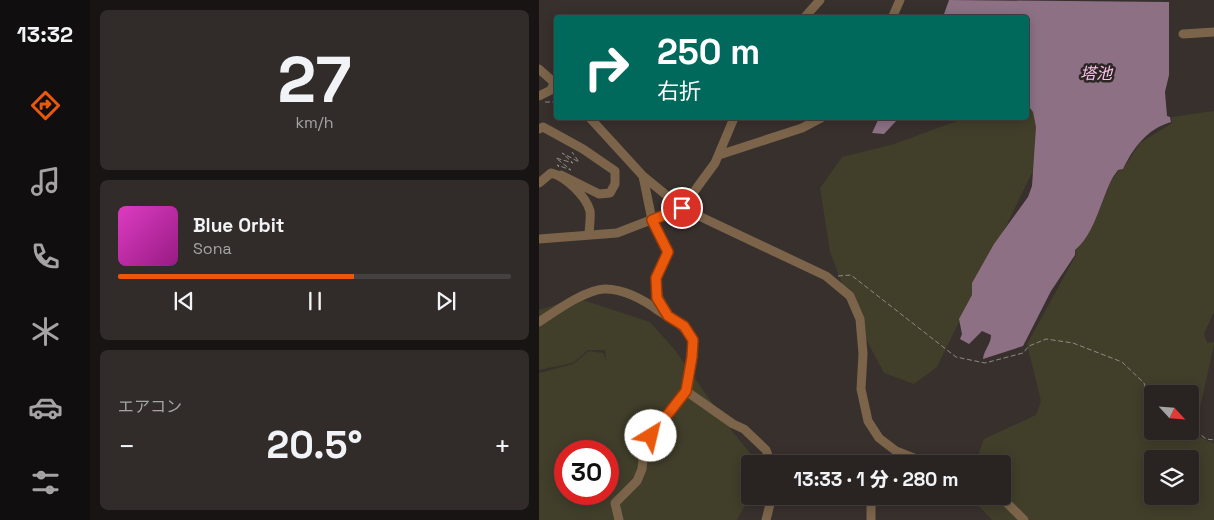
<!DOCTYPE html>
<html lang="ja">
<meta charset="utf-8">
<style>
body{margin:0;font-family:"Space Grotesk","Noto Sans JP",sans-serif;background:#312c2a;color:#f1f3f6;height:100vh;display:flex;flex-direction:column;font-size:19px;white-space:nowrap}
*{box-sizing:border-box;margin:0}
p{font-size:16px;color:#a5a4a5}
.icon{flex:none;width:28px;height:28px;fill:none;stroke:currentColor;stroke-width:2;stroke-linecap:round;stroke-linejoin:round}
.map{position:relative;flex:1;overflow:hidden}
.drawer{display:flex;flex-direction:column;gap:10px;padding:10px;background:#171413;width:449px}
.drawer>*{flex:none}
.guide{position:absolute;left:15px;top:15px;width:475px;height:105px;border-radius:5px;box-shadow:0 2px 12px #0003,0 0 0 1px #454140;background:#00695c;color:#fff;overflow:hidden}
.needle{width:32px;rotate:116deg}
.fabs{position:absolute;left:605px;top:385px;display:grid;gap:10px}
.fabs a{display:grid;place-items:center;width:55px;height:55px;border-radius:5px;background:#292422;box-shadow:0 2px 12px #0003,0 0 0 1px #454140;font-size:25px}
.speed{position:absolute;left:15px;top:440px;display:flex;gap:10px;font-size:25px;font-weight:700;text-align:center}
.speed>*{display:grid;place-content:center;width:65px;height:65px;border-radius:50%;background:#292422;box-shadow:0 2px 12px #0003,0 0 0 1px #454140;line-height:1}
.speed .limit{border:8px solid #d22;background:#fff;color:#111}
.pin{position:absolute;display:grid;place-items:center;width:42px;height:42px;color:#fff;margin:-21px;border:2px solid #fff;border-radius:50%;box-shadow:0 1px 5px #0007}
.me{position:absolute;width:55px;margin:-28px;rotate:36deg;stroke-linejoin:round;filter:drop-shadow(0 0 4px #0008)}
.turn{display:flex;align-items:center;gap:18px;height:105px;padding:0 20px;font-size:22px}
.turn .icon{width:65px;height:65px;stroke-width:2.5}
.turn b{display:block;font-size:35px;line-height:42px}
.big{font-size:38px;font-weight:800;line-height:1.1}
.drawer .card{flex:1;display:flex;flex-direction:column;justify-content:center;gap:8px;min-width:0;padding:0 18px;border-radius:8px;background:#312c2a}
.drawer .dial{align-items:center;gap:0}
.dial b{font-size:65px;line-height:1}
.song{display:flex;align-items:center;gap:15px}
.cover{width:60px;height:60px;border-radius:8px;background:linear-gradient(135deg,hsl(310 70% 55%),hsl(310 70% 35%))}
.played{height:5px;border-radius:2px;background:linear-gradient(90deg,#ea580c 60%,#454140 60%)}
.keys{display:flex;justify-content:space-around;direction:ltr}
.heat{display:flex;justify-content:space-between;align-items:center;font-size:28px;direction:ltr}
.trip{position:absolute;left:202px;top:455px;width:270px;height:50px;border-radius:5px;background:#292422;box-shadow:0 2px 12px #0003,0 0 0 1px #454140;font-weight:800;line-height:50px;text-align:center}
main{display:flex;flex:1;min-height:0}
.menu{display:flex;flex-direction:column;width:90px;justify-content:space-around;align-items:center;background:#100e0e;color:#a5a4a5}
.menu .icon{width:35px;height:35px}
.menu .active{color:#ea580c}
.menu b{font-size:22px;color:#f1f3f6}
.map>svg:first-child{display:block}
.green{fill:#413e2a;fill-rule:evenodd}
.water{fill:#8d7084}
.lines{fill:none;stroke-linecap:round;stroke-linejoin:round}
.path{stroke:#8f8a87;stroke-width:1;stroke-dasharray:5 2.5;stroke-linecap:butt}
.minor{stroke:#7b644a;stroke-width:9}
.route-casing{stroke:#983908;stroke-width:12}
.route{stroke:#ea580c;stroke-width:9}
.labels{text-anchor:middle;stroke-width:5;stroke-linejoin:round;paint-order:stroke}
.water-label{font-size:16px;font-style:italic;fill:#fac5eb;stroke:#2d2624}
</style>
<main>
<nav class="menu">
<b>13:32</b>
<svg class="icon active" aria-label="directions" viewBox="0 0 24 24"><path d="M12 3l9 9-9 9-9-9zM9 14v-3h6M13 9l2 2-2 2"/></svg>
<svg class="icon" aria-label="music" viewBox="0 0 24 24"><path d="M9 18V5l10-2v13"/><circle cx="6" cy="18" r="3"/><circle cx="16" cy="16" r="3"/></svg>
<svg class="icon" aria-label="phone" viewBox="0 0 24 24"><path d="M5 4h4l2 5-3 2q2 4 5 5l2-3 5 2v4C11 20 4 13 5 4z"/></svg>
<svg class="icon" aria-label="climate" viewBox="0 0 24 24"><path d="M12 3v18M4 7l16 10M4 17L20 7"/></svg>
<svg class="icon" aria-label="car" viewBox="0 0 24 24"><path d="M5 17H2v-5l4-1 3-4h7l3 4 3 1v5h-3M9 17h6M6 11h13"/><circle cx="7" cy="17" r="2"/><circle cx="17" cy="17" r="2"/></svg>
<svg class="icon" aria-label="filters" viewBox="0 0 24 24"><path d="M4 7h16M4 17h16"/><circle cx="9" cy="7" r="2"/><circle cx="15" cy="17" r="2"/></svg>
</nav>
<section class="drawer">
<div class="card dial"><b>27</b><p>km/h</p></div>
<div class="card">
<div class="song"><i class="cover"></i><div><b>Blue Orbit</b><p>Sona</p></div></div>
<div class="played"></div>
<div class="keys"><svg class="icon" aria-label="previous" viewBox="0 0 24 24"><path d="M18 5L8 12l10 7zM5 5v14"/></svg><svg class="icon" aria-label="pause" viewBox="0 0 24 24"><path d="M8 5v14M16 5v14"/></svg><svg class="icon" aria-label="next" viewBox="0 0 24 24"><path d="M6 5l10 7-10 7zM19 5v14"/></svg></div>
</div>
<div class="card"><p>エアコン</p>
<div class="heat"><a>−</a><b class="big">20.5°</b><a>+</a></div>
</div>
</section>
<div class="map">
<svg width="676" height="520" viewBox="0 0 676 520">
<rect width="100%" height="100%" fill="#37302d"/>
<path class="green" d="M488,100L493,102L505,132L496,167L398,367L375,384L345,373L316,318L291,252L281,188L303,157L355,144L418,121L422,118H488Z
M675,111V312L665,334L668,343L675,342V345L655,435L675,443V520H453L438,504L436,496H464V464H436L445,439L497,415L502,401L488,344L537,255L536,250C554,237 563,198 574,178L579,171L584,169L601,143L633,123L632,117ZM614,394H651V431H614ZM614,459H651V496H614Z
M38,298L111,322L136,350L193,431L220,464H211V496L198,520H0V373L34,364L50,351L64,353L67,360L66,350H49L34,363L0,370V310ZM26,451H69V494H26Z"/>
<path class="water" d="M410,0L630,2V75L626,92L628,116L631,117L632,122C608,129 595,147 584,169L579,170L574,177C562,199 556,234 536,250V255L512,291L484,346L444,359C445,349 452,345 452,335L443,331L430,344L421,339L423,334L420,319L433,295V283L455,244L489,197L493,186L497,127L494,112L488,104V18L404,17Z
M340,118H360L345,134L333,133Z"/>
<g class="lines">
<path class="path" d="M6,102H18
M20,167L18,165L32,170L17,158L34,163L23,153L40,162L33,152
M299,276L312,275L417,357L446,363L484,353L490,346L507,339L534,343L583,362L605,383L610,400L614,402
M651,426L667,439L676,440"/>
<path class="minor" d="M265,18L281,0
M353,18L361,0
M644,34L676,32
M0,69L18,85
M0,96L12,90L15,83
M51,118L104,176L143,208L287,276L311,296L321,319L324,354L322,389L329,421L340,438L357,451L390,464
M0,129L4,127L44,149L76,171V184L71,193L60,194L22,175
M180,155L263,128L282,118
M104,176L113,220L129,252C117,277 112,287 127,313
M0,183L12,173C26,176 47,196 51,211C52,218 50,228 50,235
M0,239L78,233L143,208L176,163L195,118
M0,322C15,312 50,287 68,289C87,290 105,300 120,311C135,321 144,324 154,340L147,391L125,418L105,450L103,469L98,481L76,503L80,520
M147,391L194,424L205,429L227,450L232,464
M332,496V520
M461,496L485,520
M285,501L297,496
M227,520L233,496"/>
</g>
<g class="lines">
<defs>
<path id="route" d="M112,436L147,391L153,357L154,340L145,326L129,316L118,298L117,278L129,252L113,220L143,208"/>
</defs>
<use href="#route" class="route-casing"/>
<use href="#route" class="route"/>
</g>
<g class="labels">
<g class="water-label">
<text x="557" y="79">塔池</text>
</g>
</g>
</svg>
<div class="fabs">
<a><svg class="needle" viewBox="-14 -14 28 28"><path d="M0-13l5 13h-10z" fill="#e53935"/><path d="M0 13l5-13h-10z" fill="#a5a4a5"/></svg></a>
<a><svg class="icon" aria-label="layers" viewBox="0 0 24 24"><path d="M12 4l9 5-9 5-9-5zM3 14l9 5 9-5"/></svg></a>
</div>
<div class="speed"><div class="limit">30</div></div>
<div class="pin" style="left:143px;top:208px;background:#d93025"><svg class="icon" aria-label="arrive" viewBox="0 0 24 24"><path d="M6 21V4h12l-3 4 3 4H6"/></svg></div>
<svg class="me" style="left:112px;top:436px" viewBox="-20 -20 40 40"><circle r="19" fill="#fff"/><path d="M0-13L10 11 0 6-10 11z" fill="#ea580c"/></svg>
<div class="trip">13:33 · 1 分 · 280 m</div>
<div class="guide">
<div class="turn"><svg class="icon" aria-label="right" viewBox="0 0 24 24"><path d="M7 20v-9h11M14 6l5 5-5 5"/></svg><div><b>250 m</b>右折</div></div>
</div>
</div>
</main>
